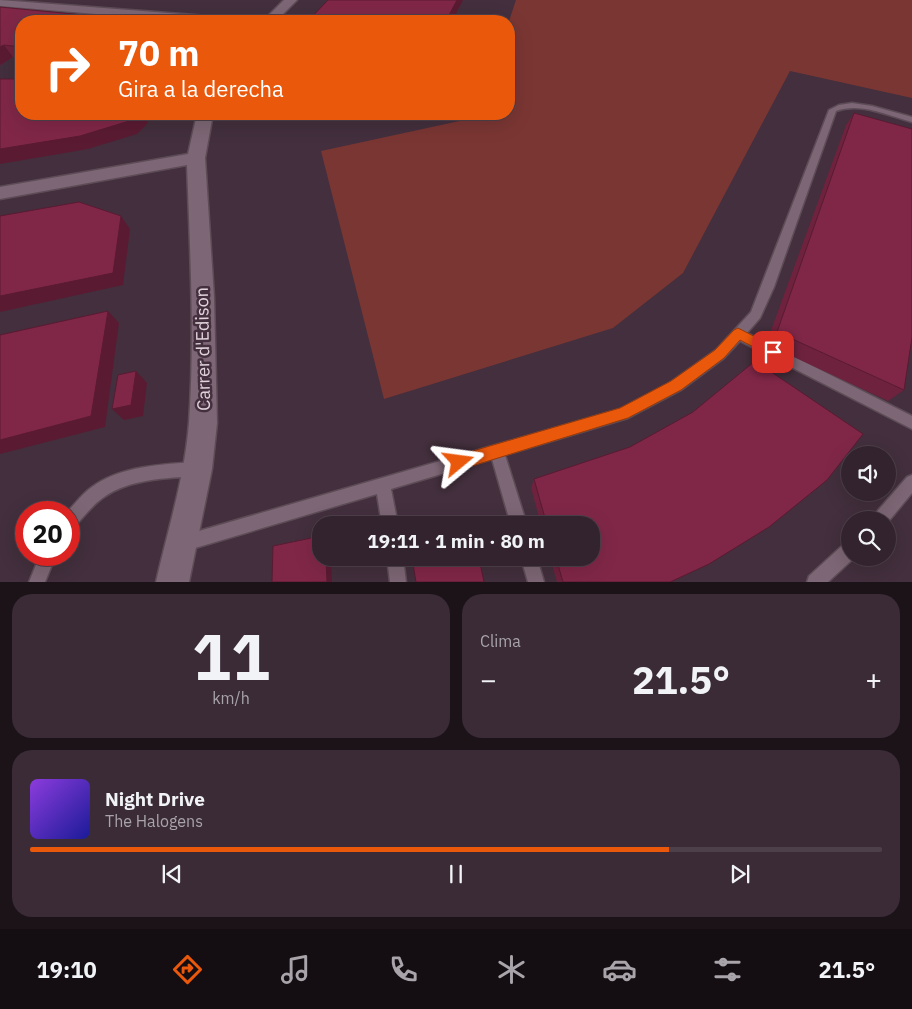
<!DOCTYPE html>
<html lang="es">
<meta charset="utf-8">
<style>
body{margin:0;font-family:"IBM Plex Sans",sans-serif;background:#3a2b36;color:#f1f3f6;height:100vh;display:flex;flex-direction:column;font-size:19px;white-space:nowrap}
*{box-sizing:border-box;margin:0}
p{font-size:16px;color:#a8a4aa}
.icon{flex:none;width:28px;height:28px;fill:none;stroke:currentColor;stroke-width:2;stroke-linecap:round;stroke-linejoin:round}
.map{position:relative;height:582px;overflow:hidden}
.panel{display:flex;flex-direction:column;gap:12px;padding:12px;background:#1c1319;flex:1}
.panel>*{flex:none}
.banner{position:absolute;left:15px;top:15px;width:500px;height:105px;border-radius:20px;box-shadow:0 5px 20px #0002,0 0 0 1px #4d404a;background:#ea580c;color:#fff;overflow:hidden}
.buttons{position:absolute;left:841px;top:446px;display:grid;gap:10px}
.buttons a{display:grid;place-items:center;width:55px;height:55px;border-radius:50%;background:#32232e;box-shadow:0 5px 20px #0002,0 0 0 1px #4d404a;font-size:25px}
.speed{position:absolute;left:15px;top:501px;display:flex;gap:10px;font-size:25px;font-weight:700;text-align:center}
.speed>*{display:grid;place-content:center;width:65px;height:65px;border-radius:50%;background:#32232e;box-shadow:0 5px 20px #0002,0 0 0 1px #4d404a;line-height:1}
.speed .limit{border:8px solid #d22;background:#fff;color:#111}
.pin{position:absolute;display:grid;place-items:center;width:42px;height:42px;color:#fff;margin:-21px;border-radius:10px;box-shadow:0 2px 8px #0006}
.me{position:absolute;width:55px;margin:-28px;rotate:74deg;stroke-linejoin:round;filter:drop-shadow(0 0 4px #0008)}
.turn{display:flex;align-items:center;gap:18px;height:105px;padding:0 20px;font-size:22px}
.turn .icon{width:65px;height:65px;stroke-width:2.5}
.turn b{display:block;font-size:35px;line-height:42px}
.big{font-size:38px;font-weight:800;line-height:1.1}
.panel .tile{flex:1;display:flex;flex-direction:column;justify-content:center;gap:8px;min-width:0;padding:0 18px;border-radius:20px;background:#3a2b36}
.panel .dial{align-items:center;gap:0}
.dial b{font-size:65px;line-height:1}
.song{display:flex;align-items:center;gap:15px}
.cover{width:60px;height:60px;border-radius:8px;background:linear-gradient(135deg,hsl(270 70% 55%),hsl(240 70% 35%))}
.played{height:5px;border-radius:2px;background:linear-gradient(90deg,#ea580c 75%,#4d404a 75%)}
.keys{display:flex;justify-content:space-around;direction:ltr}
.heat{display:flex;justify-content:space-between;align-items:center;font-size:28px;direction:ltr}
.panel .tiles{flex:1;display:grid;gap:12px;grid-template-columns:1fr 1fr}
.tile:last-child{grid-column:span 2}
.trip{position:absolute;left:312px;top:516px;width:288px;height:50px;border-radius:20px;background:#32232e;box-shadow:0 5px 20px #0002,0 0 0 1px #4d404a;font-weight:800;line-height:50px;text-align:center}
.menu{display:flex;height:80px;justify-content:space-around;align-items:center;background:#140e12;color:#a8a4aa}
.menu .icon{width:35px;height:35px}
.menu .on{color:#ea580c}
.menu b{font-size:22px;color:#f1f3f6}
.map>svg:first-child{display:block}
.green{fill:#7a3633}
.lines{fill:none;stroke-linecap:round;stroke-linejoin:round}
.service-casing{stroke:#5d4c57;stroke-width:3}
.minor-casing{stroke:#5d4c57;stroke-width:3}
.service{fill:#7d6675;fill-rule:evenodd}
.minor{fill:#7d6675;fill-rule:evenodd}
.wall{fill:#6e223d}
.shaded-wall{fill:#5a1b32}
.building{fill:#802747;stroke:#5a1b32}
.route{fill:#ea580c;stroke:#983908}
.labels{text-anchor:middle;stroke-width:5;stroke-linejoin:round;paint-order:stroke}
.street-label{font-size:18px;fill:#e1d3dc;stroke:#432f3d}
</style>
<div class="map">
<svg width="912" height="582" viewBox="0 0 912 582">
<rect width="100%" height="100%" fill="#432f3d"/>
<path class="green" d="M516,0H912V98L790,71L683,273L613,328L384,399L321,151L478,117L479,114H509V21Z"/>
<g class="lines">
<defs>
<path id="service" d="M852,103L872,106L912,117V122C888,116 862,102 836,111L774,287L760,318L747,333L912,416V429L740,341L724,358L681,390L628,418L505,455L527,525H511L492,459L391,489L398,525H382L377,494L185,551L179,549L177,543L179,537L185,535L620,409L671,382L716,350L751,312L829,110L839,105Z
M197,462L202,464L204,469L202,474L197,476C167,478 129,479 104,497C92,505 84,517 74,527L69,530V512H67C75,504 82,494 92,487C120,466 163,464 197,462Z
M912,475V493L888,522V520H871L874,515L907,477Z
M850,542V558H854L828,582H807L809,576L844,544Z
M40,555H56L45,582H29Z
M387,558H403L406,582H390Z
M521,558H537L544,582H528Z"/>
<path id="minor" d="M0,0L220,17L226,21H180L0,6Z
M284,0H297L276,21H263Z
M197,114H213L205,158L214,297L217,423L212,469L189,582H156C168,529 185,476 189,422C195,338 190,250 187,165L0,199V187L188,154Z"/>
</defs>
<use href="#service" class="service-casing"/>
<use href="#minor" class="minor-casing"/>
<use href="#service" class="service"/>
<use href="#minor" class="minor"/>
</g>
<path class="wall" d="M0,7L21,21V58L13,57L0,65Z
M854,113L904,390L888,401L766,344L846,125Z
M534,479L698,569L671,582H557L550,558H591V525H541L531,488Z"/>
<path class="shaded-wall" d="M457,0H463L452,21H446Z
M4,45L13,57L0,65V47Z
M138,114H150L147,124L137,134L88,149L0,164V149Z
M121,216L130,229L123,285L0,312V296Z
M108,311L119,323L105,427L0,454V440Z
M136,371L147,383L143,416L124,420L112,409Z
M326,558H331L332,582H327Z"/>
<path class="building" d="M328,0H457L446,21H308Z
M0,7L146,21H21V47L4,45L0,47Z
M0,79H21V114H138L129,121L80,136L0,149Z
M854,113L912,129V337L904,390L777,332Z
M79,202L121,216L113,273L0,296V216Z
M108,311L91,416L0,440V335Z
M755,361L863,434L827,480L769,527L709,564L670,582H563L556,558H591V525H547L534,479L630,447L693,412Z
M136,371L131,405L112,409L118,375Z
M471,521L472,525H455Z
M321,536V558H326L327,582H272L273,546Z
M412,558H479L484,582H416Z"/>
<path class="route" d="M738,328L777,348L779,352L777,355L773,357L769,355L740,340L724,358L681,390L628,418L459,470L454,468L452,462L454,457L459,455L620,408L671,381L715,350L734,330Z"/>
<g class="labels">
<g class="street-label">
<text transform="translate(203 349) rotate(-91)" y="6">Carrer d'Edison</text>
</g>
</g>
</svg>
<div class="buttons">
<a><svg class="icon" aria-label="sound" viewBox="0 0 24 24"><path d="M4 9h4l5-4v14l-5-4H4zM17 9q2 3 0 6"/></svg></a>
<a><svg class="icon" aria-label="search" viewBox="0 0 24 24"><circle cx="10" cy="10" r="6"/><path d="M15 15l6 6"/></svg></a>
</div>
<div class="speed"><div class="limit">20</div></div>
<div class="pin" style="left:773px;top:352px;background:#d93025"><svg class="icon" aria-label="arrive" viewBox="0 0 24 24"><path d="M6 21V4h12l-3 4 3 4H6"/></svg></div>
<svg class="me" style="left:459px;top:462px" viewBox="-20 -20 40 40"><path d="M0-17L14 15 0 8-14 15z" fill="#ea580c" stroke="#fff" stroke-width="4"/></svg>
<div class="trip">19:11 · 1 min · 80 m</div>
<div class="banner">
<div class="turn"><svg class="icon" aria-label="right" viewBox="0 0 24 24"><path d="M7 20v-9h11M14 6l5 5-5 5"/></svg><div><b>70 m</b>Gira a la derecha</div></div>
</div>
</div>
<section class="panel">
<div class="tiles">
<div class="tile dial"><b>11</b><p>km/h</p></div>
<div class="tile"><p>Clima</p>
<div class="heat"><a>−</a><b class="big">21.5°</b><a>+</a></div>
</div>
<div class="tile">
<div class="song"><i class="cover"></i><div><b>Night Drive</b><p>The Halogens</p></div></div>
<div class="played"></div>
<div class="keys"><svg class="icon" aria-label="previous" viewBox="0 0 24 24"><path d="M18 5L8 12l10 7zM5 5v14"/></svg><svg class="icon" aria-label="pause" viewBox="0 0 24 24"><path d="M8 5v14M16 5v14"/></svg><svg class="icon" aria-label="next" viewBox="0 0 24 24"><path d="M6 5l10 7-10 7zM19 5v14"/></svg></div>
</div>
</div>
</section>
<nav class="menu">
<b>19:10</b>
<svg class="icon on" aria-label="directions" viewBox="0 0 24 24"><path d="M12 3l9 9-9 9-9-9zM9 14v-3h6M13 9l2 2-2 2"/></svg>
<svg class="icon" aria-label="music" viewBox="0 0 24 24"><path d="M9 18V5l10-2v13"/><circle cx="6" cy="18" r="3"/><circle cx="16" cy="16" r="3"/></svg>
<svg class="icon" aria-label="phone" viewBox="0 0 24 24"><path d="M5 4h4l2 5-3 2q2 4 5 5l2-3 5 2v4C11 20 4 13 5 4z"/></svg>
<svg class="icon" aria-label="climate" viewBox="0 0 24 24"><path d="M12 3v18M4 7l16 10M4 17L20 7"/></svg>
<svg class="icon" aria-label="car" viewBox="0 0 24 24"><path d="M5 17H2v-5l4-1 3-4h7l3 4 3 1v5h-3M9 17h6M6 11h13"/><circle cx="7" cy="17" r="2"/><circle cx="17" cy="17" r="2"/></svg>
<svg class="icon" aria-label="filters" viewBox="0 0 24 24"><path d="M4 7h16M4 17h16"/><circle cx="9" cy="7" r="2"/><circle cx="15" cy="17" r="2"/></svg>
<b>21.5°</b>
</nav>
